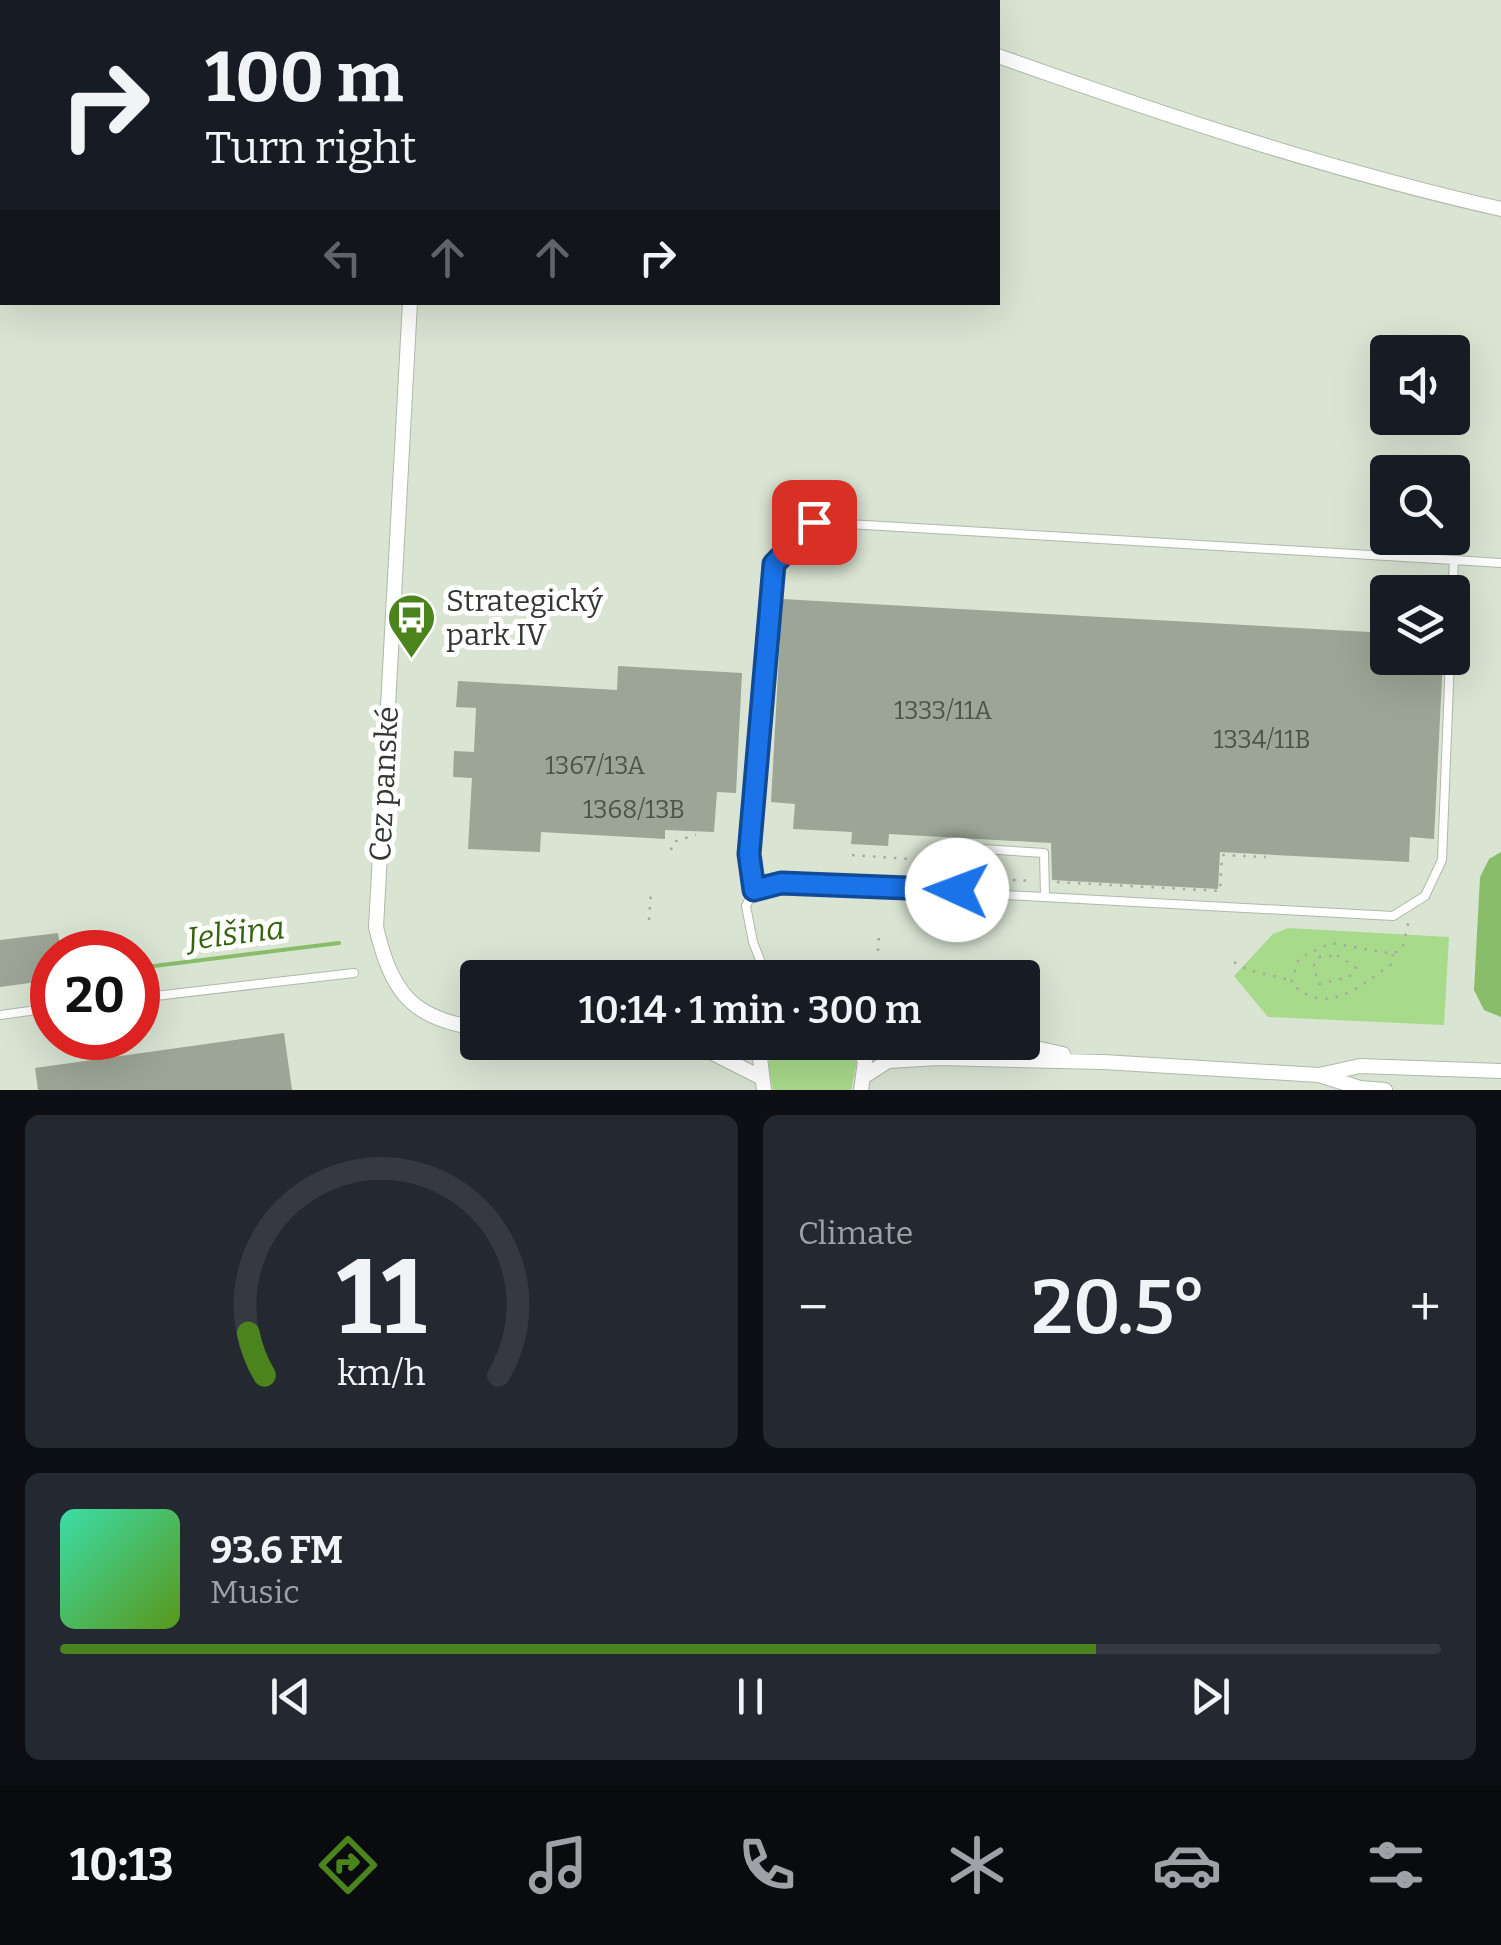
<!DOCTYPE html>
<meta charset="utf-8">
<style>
body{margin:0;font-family:Bitter,serif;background:#242831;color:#f1f3f6;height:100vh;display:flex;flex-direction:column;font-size:38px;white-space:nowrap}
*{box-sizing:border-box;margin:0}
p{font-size:32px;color:#9ea1a6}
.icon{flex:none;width:55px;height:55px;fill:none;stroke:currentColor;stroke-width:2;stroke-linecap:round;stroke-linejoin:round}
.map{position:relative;height:1090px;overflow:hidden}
.side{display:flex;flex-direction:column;gap:25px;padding:25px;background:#0d0f14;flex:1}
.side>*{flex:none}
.top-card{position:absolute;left:0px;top:0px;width:1000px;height:305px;box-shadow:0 10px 40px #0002;background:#171b24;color:#f1f3f6;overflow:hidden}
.controls{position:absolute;left:1370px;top:335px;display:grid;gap:20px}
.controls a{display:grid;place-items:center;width:100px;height:100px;border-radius:10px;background:#171b24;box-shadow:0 10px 40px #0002;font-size:50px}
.speed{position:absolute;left:30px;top:930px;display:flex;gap:20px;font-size:50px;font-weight:700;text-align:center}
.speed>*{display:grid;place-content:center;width:130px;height:130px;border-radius:50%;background:#171b24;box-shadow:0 10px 40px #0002;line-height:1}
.speed .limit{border:15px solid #d22;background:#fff;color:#111}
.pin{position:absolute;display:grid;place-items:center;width:85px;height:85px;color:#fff;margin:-42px;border-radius:20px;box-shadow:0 5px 15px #0006}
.me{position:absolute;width:110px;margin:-55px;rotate:272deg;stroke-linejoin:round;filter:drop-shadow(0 0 8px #0008)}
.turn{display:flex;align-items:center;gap:35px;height:210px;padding:0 40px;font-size:45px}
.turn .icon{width:130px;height:130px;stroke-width:2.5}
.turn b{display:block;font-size:70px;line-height:85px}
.lanes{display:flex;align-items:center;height:95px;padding:0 40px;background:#0003;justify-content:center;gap:50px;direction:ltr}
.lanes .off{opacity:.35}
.big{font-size:75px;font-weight:600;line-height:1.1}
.side .tile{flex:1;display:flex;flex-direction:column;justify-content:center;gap:15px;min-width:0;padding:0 35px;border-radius:15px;background:#242831}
.side .dial{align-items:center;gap:0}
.dial svg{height:260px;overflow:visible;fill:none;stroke:#363941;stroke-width:7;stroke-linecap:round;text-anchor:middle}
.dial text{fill:#f1f3f6;stroke:none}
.song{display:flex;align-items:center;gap:30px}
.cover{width:120px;height:120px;border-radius:15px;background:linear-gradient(135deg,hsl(160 70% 55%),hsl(90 70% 35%))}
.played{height:10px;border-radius:5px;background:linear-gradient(90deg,#4b831d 75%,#363941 75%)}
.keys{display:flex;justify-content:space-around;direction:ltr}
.heat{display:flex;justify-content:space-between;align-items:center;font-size:55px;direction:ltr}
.side .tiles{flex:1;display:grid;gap:25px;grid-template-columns:1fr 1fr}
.tile:last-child{grid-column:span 2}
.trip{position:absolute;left:460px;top:960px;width:580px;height:100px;border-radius:10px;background:#171b24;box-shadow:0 10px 40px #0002;font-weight:600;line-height:100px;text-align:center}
.tabs{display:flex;height:160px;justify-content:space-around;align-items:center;background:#090b0e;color:#9ea1a6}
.tabs .icon{width:70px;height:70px}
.tabs .current{color:#4b831d}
.tabs b{font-size:45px;color:#f1f3f6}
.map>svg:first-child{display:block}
.green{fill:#a8da8b}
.water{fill:#89bd69}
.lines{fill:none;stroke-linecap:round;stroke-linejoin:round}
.stream{stroke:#89bd69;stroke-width:4}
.building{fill:#9ca596}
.service-casing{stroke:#afb9a9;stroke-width:10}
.minor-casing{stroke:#afb9a9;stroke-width:16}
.path{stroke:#a3ac9f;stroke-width:2.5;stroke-dasharray:2.5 8;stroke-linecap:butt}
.service{stroke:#fff;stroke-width:8}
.minor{stroke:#fff;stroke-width:14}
.route-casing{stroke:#114b97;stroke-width:25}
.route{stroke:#1a73e8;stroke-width:18}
.labels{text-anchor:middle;stroke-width:10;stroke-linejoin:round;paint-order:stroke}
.number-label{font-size:25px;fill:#4e534b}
.poi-label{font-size:30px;fill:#343832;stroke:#fff;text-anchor:start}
.street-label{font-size:30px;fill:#343832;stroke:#fff}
.water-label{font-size:32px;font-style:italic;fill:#36640c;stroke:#fff}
</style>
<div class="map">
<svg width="1501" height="1090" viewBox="0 0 1501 1090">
<rect width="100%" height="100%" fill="#d9e4d3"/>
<path class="green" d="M1288,928L1449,937L1444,1025L1268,1017L1234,976L1273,934Z
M775,1043H849L857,1061L851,1090H773L768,1064Z"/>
<path class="water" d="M1501,852V1017L1484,1010L1474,990L1480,877L1489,859Z"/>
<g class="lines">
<path class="stream" d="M138,968L339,943"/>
</g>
<path class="building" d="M782,599L1388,633V658H1443L1434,839L1410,837L1409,862L1220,852L1218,889L1052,880L1051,843L889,834L888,846L851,844L852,832L793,829L795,804L771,802Z
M618,666L742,673L736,793L717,792L714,832L665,830V839L541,832L540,852L468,849L472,778L453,777L454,751L474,752L476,708L456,707L458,681L617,690Z
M58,933L61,952H52V980L0,987V940Z
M284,1033L292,1090H38L35,1068Z"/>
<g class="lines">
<defs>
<path id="service" d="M1454,560L1501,563
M754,890L803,884L1393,916L1425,896L1442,860L1450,658
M979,892L982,849L1044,853L1045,895
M767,978L753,942L746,906L754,890L749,854L774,564L814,522L1454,560L1452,600
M138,998L354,973
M0,1015L52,1008"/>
<path id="minor" d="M840,0L847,2
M425,2V0
M998,56C1164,115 1329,170 1501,209
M410,302L376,927C391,990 410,1019 478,1028
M678,1042L743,1046L762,1042
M857,1042L865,1062L861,1090
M1007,1042L1063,1054
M705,1049L760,1077
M1319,1075L1360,1066L1501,1071
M865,1076L888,1061L939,1058L1103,1062L1319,1075L1360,1088L1385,1090
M764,1090L760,1058L766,1042"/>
</defs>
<use href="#service" class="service-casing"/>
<use href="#minor" class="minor-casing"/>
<path class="path" d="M671,850L673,842L696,835
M852,855L953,862
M952,876L969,877
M952,876L954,842
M992,879L1034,881
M1057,882L1220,891L1222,855L1266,857
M649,920L651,892
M878,951L879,934
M1393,954L1392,964C1358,987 1327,1018 1291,983L1299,958L1331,943L1393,954L1403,947L1409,919
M1337,955L1356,968L1349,977L1319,984L1313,967L1319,957Z
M1234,962L1248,970L1290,980
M807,978L810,972"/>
<use href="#service" class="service"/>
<use href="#minor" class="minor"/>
</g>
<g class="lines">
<defs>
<path id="route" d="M814,522L774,564L749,854L754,890L781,883L957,890"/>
</defs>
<use href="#route" class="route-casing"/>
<use href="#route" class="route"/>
</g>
<defs>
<symbol id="bus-pin" viewBox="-11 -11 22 30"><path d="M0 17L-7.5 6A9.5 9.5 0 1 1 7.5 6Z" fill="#4b831d" stroke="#fff"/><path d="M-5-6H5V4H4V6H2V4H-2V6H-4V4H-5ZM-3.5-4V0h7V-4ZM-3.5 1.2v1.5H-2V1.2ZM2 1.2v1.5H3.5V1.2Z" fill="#fff"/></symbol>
</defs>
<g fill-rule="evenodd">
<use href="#bus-pin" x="384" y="590" width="55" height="75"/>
</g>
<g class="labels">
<g class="number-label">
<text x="943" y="719">1333/11A</text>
<text x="1262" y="748">1334/11B</text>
<text x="595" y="774">1367/13A</text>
<text x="634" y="818">1368/13B</text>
</g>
<g class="poi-label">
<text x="446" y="611">Strategický<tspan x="446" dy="34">park IV</tspan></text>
</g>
<g class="street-label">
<text transform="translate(384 784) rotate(-87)" y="10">Cez panské</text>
</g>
<g class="water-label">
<text transform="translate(236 933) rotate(-7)" y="11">Jelšina</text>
</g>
</g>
</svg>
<div class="controls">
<a><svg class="icon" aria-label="sound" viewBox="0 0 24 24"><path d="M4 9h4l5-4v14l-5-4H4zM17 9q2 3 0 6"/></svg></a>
<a><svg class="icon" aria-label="search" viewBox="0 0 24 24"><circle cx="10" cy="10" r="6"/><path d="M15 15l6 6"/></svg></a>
<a><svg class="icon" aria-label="layers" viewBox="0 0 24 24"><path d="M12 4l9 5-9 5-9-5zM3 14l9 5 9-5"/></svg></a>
</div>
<div class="speed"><div class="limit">20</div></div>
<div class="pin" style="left:814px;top:522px;background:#d93025"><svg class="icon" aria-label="arrive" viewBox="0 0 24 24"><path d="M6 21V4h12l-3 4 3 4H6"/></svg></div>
<svg class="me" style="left:957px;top:890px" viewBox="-20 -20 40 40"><circle r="19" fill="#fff"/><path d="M0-13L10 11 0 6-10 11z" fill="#1a73e8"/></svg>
<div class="trip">10:14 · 1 min · 300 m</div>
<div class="top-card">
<div class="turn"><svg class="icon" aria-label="right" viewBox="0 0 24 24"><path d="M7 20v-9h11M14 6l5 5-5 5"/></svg><div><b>100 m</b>Turn right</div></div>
<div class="lanes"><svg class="icon off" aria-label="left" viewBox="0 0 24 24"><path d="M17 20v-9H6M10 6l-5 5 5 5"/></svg><svg class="icon off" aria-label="ahead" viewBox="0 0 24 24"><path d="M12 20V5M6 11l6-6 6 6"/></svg><svg class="icon off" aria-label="ahead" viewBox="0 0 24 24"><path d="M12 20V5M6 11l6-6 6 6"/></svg><svg class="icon" aria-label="right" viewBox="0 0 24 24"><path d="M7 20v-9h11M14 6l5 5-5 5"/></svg></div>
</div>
</div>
<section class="side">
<div class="tiles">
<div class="tile dial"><svg viewBox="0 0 100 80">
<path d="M14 69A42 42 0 1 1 86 69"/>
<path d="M14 69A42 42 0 0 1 9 56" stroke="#4b831d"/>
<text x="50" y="56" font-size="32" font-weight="700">11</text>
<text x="50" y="72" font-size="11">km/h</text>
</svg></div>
<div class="tile"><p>Climate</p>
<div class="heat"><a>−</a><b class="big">20.5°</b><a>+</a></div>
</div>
<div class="tile">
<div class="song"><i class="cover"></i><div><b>93.6 FM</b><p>Music</p></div></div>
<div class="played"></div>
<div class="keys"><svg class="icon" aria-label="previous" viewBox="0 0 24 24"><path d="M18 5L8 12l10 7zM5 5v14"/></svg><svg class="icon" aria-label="pause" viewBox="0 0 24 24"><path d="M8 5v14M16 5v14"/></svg><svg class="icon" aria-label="next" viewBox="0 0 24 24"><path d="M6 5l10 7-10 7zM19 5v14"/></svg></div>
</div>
</div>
</section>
<nav class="tabs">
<b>10:13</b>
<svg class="icon current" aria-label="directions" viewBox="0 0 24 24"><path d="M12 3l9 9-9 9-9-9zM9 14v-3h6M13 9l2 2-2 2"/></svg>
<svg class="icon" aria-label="music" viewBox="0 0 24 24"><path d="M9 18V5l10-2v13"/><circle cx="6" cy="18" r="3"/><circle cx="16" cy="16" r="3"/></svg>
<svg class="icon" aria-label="phone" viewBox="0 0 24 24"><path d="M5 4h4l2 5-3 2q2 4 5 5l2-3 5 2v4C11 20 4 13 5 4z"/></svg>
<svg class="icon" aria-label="climate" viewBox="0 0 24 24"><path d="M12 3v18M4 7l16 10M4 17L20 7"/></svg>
<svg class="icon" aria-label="car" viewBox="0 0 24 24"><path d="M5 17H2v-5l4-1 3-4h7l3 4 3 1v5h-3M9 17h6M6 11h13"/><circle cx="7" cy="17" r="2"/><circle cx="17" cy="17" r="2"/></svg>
<svg class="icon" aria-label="filters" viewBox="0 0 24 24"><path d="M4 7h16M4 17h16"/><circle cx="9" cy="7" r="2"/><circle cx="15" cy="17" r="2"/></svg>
</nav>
